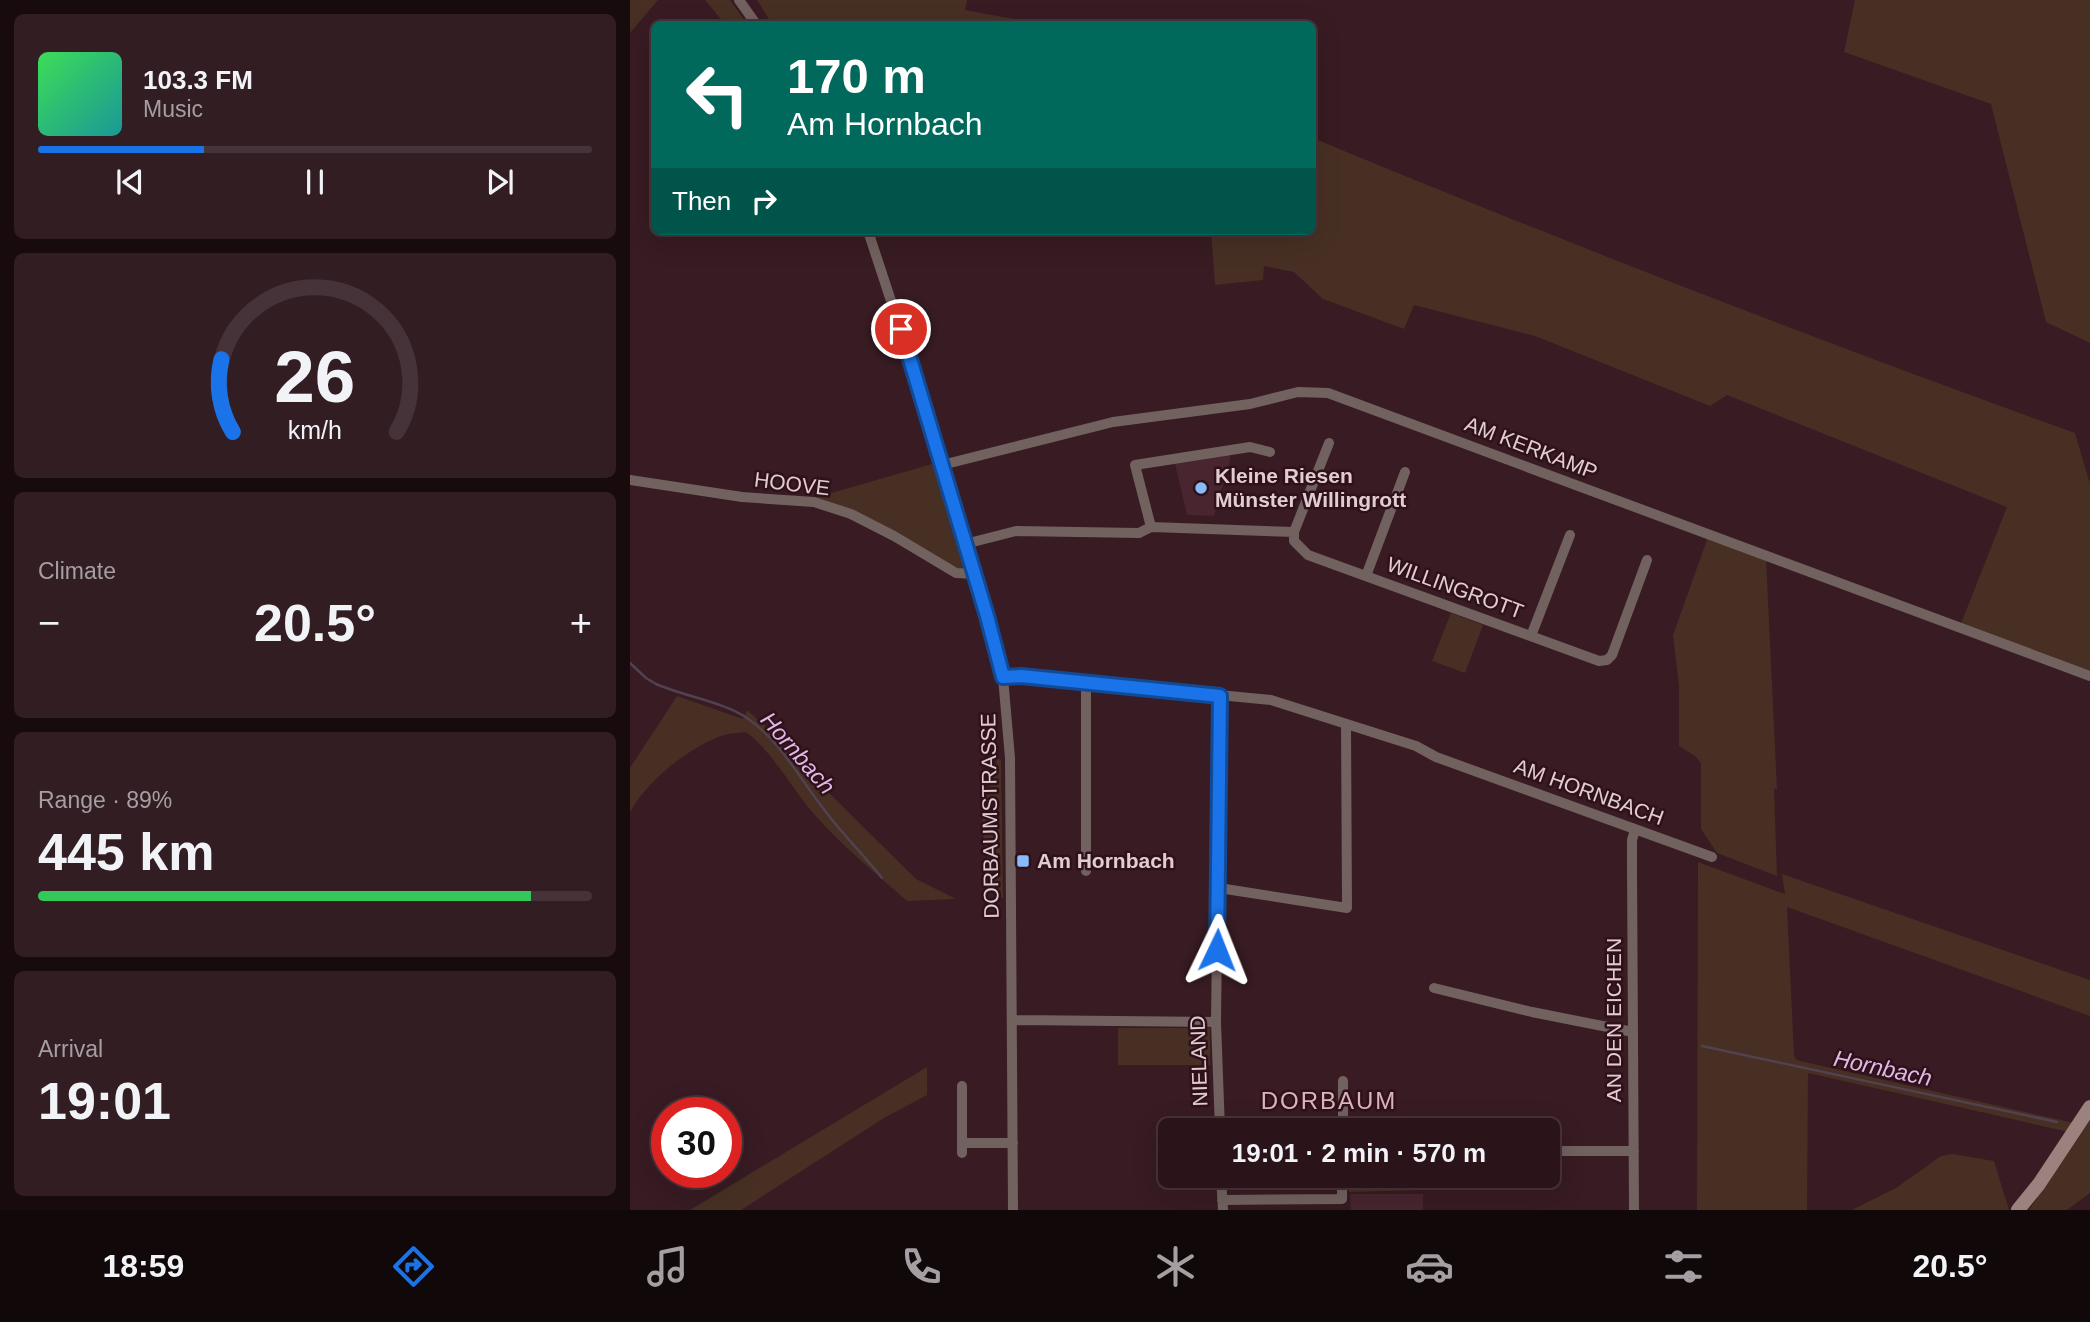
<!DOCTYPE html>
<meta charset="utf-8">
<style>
body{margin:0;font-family:Arial,sans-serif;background:#321d23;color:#f1f3f6;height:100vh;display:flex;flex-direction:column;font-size:26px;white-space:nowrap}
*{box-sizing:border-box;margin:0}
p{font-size:23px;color:#a59ea2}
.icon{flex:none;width:38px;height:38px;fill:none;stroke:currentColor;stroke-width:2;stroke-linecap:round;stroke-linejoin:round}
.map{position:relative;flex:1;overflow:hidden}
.side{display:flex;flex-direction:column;gap:14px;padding:14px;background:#170b0e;width:630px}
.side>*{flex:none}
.guide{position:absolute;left:21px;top:21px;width:665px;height:214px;border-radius:10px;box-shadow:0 7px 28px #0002,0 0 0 2px #463339;background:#00695c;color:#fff;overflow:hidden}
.speed{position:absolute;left:21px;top:1097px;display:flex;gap:14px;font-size:35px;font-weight:700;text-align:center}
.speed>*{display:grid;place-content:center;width:91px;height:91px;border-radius:50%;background:#2a141a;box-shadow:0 7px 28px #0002,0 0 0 2px #463339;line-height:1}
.speed .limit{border:10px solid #d22;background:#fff;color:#111}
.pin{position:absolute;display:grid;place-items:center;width:60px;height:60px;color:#fff;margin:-30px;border:4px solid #fff;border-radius:50%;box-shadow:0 2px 7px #0007}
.me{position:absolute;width:77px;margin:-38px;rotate:2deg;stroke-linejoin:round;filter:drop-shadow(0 0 5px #0008)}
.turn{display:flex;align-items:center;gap:24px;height:147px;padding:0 21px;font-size:32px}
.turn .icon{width:91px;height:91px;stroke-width:2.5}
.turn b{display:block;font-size:49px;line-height:60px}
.then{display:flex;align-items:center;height:66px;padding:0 21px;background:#0003;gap:14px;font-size:26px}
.big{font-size:52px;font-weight:800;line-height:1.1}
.side .tile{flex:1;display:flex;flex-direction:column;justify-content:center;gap:10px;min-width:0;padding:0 24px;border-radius:10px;background:#321d23}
.side .dial{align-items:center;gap:0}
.dial svg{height:182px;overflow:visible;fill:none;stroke:#463339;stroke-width:7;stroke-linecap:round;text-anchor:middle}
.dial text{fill:#f1f3f6;stroke:none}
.song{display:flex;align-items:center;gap:21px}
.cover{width:84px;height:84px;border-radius:10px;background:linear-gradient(135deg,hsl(130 70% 55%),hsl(180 70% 35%))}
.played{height:7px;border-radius:4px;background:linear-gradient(90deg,#1a73e8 30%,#463339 30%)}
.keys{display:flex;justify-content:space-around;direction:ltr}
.heat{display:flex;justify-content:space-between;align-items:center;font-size:38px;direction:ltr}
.charge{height:10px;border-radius:5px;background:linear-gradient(90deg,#34c759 89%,#463339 0)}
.trip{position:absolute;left:528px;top:1118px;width:402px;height:70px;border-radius:10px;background:#2a141a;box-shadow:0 7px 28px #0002,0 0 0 2px #463339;font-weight:800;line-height:70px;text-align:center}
.tab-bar{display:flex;height:112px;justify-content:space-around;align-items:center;background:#11080a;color:#a59ea2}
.tab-bar .icon{width:49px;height:49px}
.tab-bar .current{color:#1a73e8}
.tab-bar b{font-size:32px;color:#f1f3f6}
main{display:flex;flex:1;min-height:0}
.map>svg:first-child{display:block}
.built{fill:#48252f}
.green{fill:#472f23}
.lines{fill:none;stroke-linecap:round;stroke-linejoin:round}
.stream{stroke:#524150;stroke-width:2.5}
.street{stroke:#71615f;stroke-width:10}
.secondary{stroke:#9c827f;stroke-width:14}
.route-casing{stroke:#114b97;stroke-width:18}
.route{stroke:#1a73e8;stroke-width:12}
.poi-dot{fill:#88bafc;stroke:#2e1119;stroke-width:2.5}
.labels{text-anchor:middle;stroke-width:5;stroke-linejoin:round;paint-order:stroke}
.street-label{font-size:21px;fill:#e1cdd1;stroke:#2e1119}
.poi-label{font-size:21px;font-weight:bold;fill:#e1cdd1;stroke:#2e1119;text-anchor:start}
.water-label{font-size:23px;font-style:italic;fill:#dfb8e7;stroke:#2e1119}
.quarter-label{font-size:24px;letter-spacing:2px;fill:#dcb4bd;stroke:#2e1119}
</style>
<main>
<section class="side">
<div class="tile">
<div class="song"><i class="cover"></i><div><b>103.3 FM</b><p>Music</p></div></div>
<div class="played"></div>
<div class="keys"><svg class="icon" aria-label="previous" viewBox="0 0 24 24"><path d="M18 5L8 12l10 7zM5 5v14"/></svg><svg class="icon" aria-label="pause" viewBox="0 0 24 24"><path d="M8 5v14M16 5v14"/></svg><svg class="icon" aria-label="next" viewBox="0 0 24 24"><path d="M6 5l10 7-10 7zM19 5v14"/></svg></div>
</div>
<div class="tile dial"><svg viewBox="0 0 100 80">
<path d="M14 69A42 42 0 1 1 86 69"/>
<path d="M14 69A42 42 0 0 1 9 37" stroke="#1a73e8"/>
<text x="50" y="56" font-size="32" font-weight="700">26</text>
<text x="50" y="72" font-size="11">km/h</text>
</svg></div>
<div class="tile"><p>Climate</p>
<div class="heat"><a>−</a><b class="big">20.5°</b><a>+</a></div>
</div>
<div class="tile"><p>Range · 89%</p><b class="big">445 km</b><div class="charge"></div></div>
<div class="tile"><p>Arrival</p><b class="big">19:01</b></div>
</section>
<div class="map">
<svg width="1460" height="1210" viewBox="0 0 1460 1210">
<rect width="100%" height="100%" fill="#381b23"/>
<path class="built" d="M600,453V460L584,516L557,515L544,460Z
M720,1194H793V1210H721Z"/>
<path class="green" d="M1,0H28L0,33V1Z
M75,0H100L117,24H95Z
M127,0H337L335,10L412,24L198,20V24H142Z
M1225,0H1460V343L1416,322L1361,104L1214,52Z
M683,138C934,242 1189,341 1445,433L1460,484V675L1328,631L1377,507L1097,395L1080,406L905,336L784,305L774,329L693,299L664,272L634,266L633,280L585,285L581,231H682Z
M302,464L308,471L339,571L326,575L254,536L199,509L184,498Z
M1078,537L1136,558L1147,790L1144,788L1147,876L1087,853L1071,829V763L1065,756L1049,746V686L1043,635Z
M821,613L853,625L835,673L802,661Z
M47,696L113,719L117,710L160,748L184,778L286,879L326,899L277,901C243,871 207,842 178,807C158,782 142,752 116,732C109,733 101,733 94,735C59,747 18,780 0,812V768Z
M367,758L371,760L373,898H366C361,875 348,827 354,806C358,789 365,776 367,758Z
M1068,862L1155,894L1152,874L1460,980V1016L1157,907L1164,1055L1166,1060L1444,1123L1439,1132L1178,1073L1177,1210H1067Z
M488,1028H580V1065H488Z
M297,1067V1095L254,1118L111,1210H60Z
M1460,1120V1193L1437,1210H1399Z
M1322,1154L1364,1161L1379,1210H1222L1266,1188L1311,1156Z
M719,1176H793V1190L719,1192Z"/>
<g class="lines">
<path class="stream" d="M0,663L16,678L26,684C53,696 94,702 117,718C152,742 170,780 196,812C213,835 234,855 252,878
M1072,1046L1427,1122"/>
<path class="street" d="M109,0L126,24
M238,231L291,392L357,616L373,677L380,758L383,1210
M312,465L483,422L620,404L668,392L698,393L1460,676
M0,480L112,497L184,502L221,514L264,536L326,573L345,574
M521,527L505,465L620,447L640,452
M664,532L699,443
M335,544L386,531L509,533L521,527L664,532V541L678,555L969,661L977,660L982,655L1017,560
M736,576L775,472
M901,636L940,535
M373,677L391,676L641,700L786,746L806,757L1082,857
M456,684V871
M589,888L717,908L716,724
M804,988L902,1012L1003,1032
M382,1020L586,1022
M590,1130L586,1022L590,696
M713,1130V1081
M332,1143H383
M919,1151H1004
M332,1153V1086
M591,1176L593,1210
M592,1200L712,1199V1176
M1004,1210L1002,866V840L1005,830"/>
<path class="secondary" d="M1388,1210L1409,1184L1460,1107"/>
</g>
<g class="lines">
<defs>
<path id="route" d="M271,329L357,616L373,677L391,676L590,696L587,950"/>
</defs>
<use href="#route" class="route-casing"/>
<use href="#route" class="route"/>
</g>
<g class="poi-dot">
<circle cx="571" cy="488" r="7"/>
<rect x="386" y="854" width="14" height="14" rx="3.5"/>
</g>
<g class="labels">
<g class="street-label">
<text transform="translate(901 448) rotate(21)" y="7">AM KERKAMP</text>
<text transform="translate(162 484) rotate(7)" y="7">HOOVE</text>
<text transform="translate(825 588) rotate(20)" y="7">WILLINGROTT</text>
<text transform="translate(959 792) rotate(20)" y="7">AM HORNBACH</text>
<text transform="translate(360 816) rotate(-91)" y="7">DORBAUMSTRASSE</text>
<text transform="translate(984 1020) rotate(-90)" y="7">AN DEN EICHEN</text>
<text transform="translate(569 1061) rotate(-92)" y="7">NIELAND</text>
</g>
<g class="poi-label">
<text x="585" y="483">Kleine Riesen<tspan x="585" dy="24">Münster Willingrott</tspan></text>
<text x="407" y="868">Am Hornbach</text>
</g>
<g class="water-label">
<text transform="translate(168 753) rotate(49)" y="8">Hornbach</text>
<text transform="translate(1253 1068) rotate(12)" y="8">Hornbach</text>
</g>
<g class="quarter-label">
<text x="699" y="1109">DORBAUM</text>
</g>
</g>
</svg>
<div class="speed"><div class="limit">30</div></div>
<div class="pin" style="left:271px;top:329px;background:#d93025"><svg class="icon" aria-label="arrive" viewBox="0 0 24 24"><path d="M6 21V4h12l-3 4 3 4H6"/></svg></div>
<svg class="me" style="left:587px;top:950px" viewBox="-20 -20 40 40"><path d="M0-17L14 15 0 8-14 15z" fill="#1a73e8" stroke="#fff" stroke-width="4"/></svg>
<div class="trip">19:01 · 2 min · 570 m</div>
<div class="guide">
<div class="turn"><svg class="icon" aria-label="left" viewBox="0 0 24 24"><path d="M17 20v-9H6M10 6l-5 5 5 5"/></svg><div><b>170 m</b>Am Hornbach</div></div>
<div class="then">Then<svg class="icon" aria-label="right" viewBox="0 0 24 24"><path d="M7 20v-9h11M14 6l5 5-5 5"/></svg></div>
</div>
</div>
</main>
<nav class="tab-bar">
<b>18:59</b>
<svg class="icon current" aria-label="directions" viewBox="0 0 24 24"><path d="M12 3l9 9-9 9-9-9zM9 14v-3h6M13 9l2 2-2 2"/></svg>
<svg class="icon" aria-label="music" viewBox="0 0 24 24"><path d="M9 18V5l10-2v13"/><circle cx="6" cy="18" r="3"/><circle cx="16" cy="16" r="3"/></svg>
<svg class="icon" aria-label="phone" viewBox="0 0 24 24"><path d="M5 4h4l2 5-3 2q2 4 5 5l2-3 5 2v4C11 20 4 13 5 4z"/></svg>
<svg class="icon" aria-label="climate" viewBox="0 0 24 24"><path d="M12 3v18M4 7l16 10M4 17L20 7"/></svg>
<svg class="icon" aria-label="car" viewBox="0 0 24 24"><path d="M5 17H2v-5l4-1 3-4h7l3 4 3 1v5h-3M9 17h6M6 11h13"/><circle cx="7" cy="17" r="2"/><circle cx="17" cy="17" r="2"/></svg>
<svg class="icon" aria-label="filters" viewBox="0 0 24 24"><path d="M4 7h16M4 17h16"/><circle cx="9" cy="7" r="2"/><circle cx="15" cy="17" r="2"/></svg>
<b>20.5°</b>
</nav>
